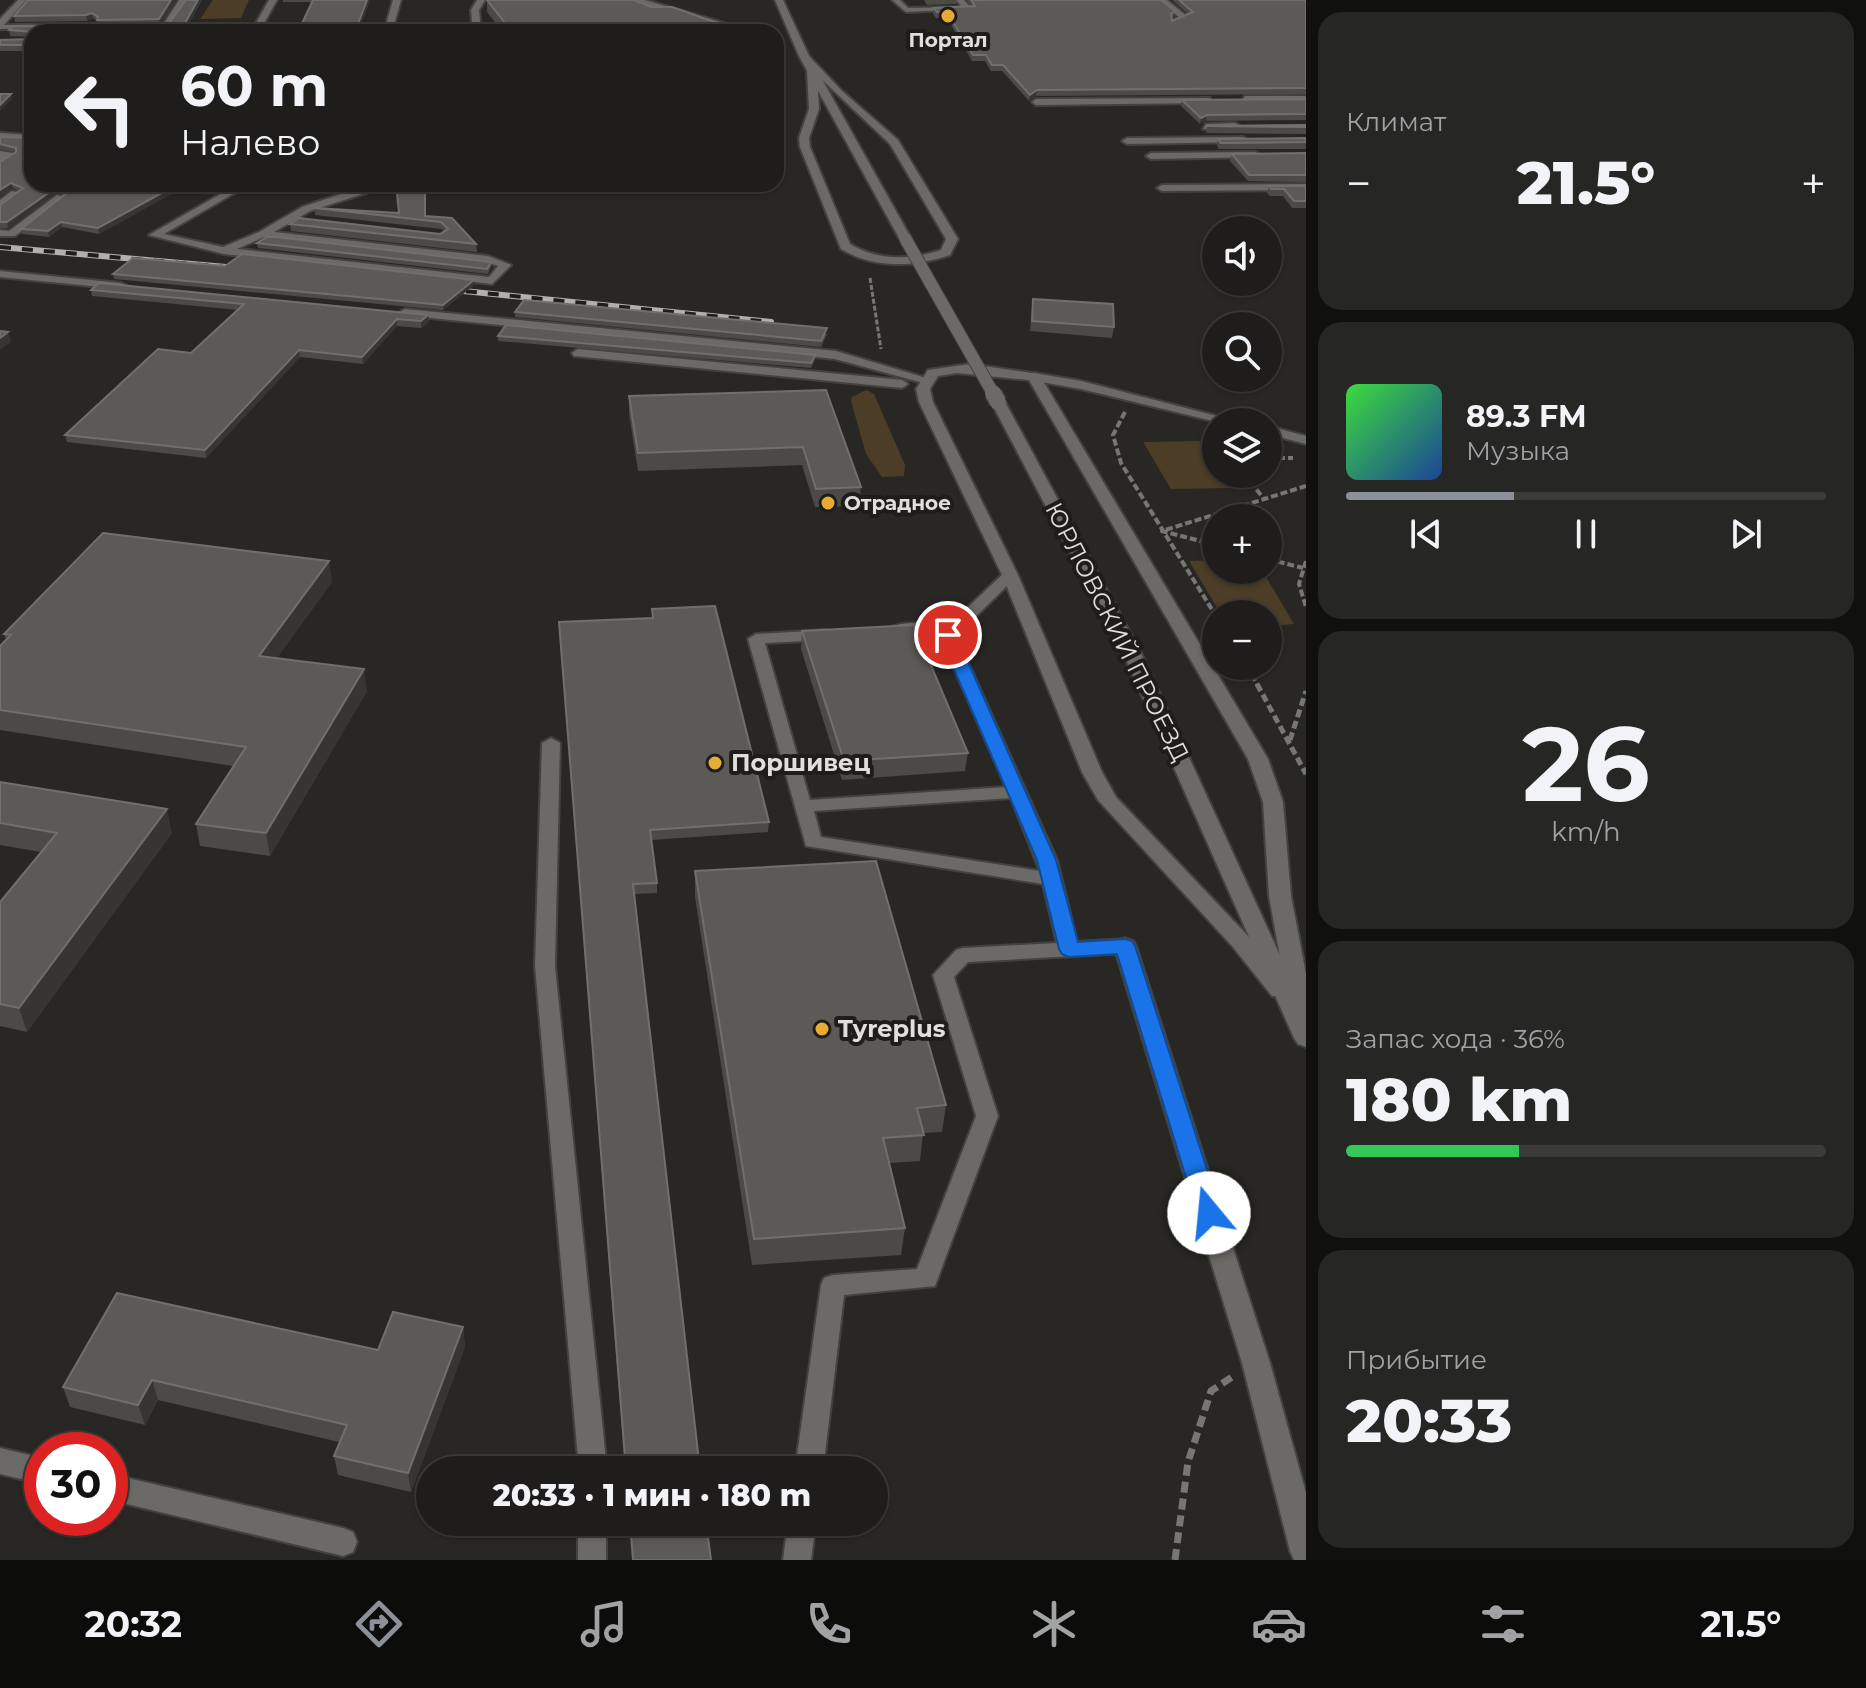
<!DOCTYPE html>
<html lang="ru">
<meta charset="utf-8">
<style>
body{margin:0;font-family:Montserrat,sans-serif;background:#262624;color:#f1f3f6;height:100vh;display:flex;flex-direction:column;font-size:30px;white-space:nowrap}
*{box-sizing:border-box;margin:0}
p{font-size:26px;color:#a1a2a3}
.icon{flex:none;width:44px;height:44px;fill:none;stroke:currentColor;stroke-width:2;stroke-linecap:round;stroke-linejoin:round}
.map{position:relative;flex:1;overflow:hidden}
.details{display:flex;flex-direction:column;gap:12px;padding:12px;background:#10100f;width:560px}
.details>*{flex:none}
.banner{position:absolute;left:24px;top:24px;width:760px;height:168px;border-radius:24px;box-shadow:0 2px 6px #0004,0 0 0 2px #3c3b3a;background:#1e1d1b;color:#f1f3f6;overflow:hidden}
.tools{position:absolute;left:1202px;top:216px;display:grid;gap:16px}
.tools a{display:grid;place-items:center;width:80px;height:80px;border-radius:50%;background:#1e1d1b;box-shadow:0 2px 6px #0004,0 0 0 2px #3c3b3a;font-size:40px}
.speed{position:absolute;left:24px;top:1432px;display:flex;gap:16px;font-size:40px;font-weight:700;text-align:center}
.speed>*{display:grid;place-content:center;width:104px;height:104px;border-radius:50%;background:#1e1d1b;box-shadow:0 2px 6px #0004,0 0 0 2px #3c3b3a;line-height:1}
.speed .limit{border:12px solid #d22;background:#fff;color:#111}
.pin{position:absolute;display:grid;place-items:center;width:68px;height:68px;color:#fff;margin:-34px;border:4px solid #fff;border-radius:50%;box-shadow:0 2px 8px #0007}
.me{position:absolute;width:88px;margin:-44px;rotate:343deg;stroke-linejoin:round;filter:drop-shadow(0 0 6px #0008)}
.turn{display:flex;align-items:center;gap:28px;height:168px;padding:0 24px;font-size:36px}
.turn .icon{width:104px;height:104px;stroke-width:2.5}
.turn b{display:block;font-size:56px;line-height:68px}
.big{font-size:60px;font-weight:800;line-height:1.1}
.details .card{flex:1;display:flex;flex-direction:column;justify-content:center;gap:12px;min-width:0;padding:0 28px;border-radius:24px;background:#262624}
.details .dial{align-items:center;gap:0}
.dial b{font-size:104px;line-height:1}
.song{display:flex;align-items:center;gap:24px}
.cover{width:96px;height:96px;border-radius:12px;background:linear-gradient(135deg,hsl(120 70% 55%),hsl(220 70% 35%))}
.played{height:8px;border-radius:4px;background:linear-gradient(90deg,#8c9099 35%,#3c3b3a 35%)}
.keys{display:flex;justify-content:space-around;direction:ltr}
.heat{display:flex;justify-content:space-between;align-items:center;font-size:44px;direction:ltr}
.charge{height:12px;border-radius:6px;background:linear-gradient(90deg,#34c759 36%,#3c3b3a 0)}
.trip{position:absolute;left:416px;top:1456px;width:472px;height:80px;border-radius:40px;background:#1e1d1b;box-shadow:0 2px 6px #0004,0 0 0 2px #3c3b3a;font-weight:800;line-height:80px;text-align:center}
.menu{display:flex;height:128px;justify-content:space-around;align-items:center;background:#0c0c0b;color:#a1a2a3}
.menu .icon{width:56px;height:56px}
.menu .current{color:#8c9099}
.menu b{font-size:36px;color:#f1f3f6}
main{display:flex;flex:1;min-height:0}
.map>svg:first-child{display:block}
.green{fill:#4b3d26}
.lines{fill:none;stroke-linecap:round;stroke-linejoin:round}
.lane-casing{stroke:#43423f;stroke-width:4}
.street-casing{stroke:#43423f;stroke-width:4}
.secondary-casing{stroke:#43423f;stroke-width:4}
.path-far3{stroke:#777674;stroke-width:3;stroke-dasharray:5 2;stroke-linecap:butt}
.path-far2{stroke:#777674;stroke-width:4;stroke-dasharray:7 3;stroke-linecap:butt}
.path-far1{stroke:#777674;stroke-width:5;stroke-dasharray:8 4;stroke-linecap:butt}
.path{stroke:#777674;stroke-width:7;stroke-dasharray:11 6;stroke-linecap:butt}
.lane{fill:#6c6a66;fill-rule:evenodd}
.street{fill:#6c6a66;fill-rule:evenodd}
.secondary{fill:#6c6a66;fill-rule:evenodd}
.rail-casing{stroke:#b1b0ad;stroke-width:6}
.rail{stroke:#1f1d1b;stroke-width:4;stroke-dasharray:11;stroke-linecap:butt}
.secondary-bridge-far1-casing{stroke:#43423f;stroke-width:14;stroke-linecap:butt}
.secondary-bridge-casing{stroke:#43423f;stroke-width:19;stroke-linecap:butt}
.secondary-bridge-far1{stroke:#6c6a66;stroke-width:12}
.secondary-bridge{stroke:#6c6a66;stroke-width:16}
.wall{fill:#4c4a47}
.shaded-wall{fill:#373532}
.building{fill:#5c5a57;stroke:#716f6c;stroke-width:2}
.route{fill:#1a73e8;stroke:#114b97;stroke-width:2}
.poi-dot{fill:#e7ac36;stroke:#1f1d1b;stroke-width:3}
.labels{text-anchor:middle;stroke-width:8;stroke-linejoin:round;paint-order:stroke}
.far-poi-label{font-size:20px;font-weight:bold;fill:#e0dfdd;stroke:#1f1d1b}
.street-label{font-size:24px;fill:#e0dfdd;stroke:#1f1d1b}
.poi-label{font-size:24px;font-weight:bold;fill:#e0dfdd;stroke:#1f1d1b;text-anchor:start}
</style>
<main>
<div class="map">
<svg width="1306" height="1560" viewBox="0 0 1306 1560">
<rect width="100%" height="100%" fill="#282724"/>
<path class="green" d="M213,0H249L241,18L200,19Z
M866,390L874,394L905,465L904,476L882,477L866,454L851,401L852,397Z
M1202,441L1216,463V474H1223L1232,488L1171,489L1143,442Z
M1216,560V570H1262L1294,624L1268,626V614H1221L1189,561Z"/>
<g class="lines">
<defs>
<path id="lane" d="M18,0H26L4,25L90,24L94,26L0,29V19Z
M179,0H187L167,32H140L143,29L161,28Z
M269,0H277L259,32H251Z
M393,0H401L393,28L389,30L385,28Z
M477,0H485L479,10L481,32H473L471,10Z
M634,0H645L744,29L732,32L734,30L657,11Z
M892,0H900L908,8L962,7L956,0H964L972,9L906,12Z
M1158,0H1167L1189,18L1173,24V20L1180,18Z
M1245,96H1306V102L1242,101Z
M1210,98L1207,103L1036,105L1032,102L1036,99Z
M1206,124L1235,123L1240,126L1235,129H1203Z
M0,133L32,135V141L0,139Z
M1243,137L1248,140L1246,142L1127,144L1122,141L1127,138Z
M0,151L13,153L15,155L0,165Z
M1255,152L1260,155L1258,157L1151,159L1146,156L1151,153Z
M238,184H250L164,234L223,247L259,232L302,207L359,188L358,184H368L369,192L310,211L274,232L488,256L511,265L492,284L224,254L149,235ZM264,237L486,262L498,266L489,277L237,249Z
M1306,184V190L1162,191L1157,188L1162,185Z
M12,191L21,193L0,208V200Z
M57,195L66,197L15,236H0V230L9,231Z
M0,271L121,283L127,286L121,289L0,277Z
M405,309L836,351L933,380L927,384L835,359L401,315V311Z
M578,349L902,380L908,384L902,388L574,356L572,353Z
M1034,373L1081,381L1240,422H1217L1081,389L1030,380V374Z
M1268,426L1306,436V444L1268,434Z
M1010,570L1015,572V578L956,636L1057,860L1077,942L1125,939L1132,941L1135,946L1132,951L1125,953L968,962L954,977L998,1116L935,1286L844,1295L823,1470H795L821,1285L824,1278L833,1275L917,1269L976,1116L933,975L956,950L963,948L1057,943L1043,884L806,846L748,639L756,634L826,630L834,635L826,640L765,643L810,800L1006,787L941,638C923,631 895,640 884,631C898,620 929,622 946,628L1005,572ZM1011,798L1040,871L821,837L814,811Z
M551,738L560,743L555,966L607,1470H579L535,966L542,743Z
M0,1448L42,1458V1484L0,1474Z
M110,1474L343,1528L353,1532L357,1542L353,1552L343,1556L110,1500Z
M578,1522H606V1560H578Z
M788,1522H816L811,1560H783Z"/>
<path id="street" d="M801,54H807L842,91L898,140L958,239L950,255C915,267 874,269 841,249L800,147L799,138L809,109L807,71L811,69ZM817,75L890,144L946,239L941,250C912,260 877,261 850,244L810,147L809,138L819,109Z
M970,364L1039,374L1268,759L1283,802L1291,896L1306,974V1045L1298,1042L1287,996H1272L1233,947L1098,800L1082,772L1002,575L919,402L916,389L928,370ZM957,373L1029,380L1248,759L1263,802L1269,896L1284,979L1249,937L1116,797L1102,772L1018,575L933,402L930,389L938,376Z
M1125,938L1133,941L1136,946L1270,1363L1306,1493V1560H1294L1290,1551L1242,1363L1114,946L1117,941Z"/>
<path id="secondary" d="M775,0H783L809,56L911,238L909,241L899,238L799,56Z
M998,398L1005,402L1141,653L1306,1012V1047L1298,1044L1294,1038L1123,653L991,402Z"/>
</defs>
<use href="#lane" class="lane-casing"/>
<use href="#street" class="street-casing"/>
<use href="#secondary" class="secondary-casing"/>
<path class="path-far3" d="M870,278L881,349"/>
<path class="path-far2" d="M1125,412L1113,435L1121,463L1216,616
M1268,458H1293
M1244,474L1264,499
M1216,545L1162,531L1306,486
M1268,559L1303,568
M1306,561L1299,584L1306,607
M1247,666L1258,686"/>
<path class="path-far1" d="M1257,684L1306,774
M1290,740L1306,691"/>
<path class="path" d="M1175,1560L1188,1462L1211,1391L1232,1377"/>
<use href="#lane" class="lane"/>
<use href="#street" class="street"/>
<use href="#secondary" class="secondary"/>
<defs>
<path id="rail" d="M0,247L237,268
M444,289L771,322"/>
</defs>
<use href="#rail" class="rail-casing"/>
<use href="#rail" class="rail"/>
<defs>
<path id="secondary-bridge-far1" d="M905,238L994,395"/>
<path id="secondary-bridge" d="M993,393L998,402"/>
</defs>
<use href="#secondary-bridge-far1" class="secondary-bridge-far1-casing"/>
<use href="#secondary-bridge" class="secondary-bridge-casing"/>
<use href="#secondary-bridge-far1" class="secondary-bridge-far1"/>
<use href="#secondary-bridge" class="secondary-bridge"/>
</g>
<path class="wall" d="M28,0H176L160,25L98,26L97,21L93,18L87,21L15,22L14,16Z
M186,0H202L184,32H203H32V37L10,36L9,30L165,29Z
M283,0H370L358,32H298L312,2H283Z
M487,0L651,7L722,32H503L487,12Z
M924,0H956V4L927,5Z
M967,0H1161L1175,11L1174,17L1172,18V21L1188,14L1172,0H1306V94L1036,96L1029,101L1002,71H991L985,61H972L947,18H936L933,14L934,8L971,6Z
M32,39V51H0V40Z
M1306,99V120L1206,121L1200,124L1181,106L1182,100Z
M1207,126L1306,127V134L1206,133Z
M0,137L32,138V184H189L99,234L62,227L49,237L22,234L21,229L64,195L58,192L8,228H0V205L19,191L13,188L0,196V162L15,152L0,149Z
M1306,138V149H1219L1217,146L1218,139Z
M1306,153V182L1248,181L1230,161L1232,154Z
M426,184L425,216L452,218L476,244L477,252L291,231L290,224L440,234L444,231L441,229L315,215V208L399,213Z
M1269,186H1306V208H1292L1283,196H1270L1267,193Z
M257,243L491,262V267L488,274L258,248Z
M225,266L474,285L443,310L114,279L113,274Z
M91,290L428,315L429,322L421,328L397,326L363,364L300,357L206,458L67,442L65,435L191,353L238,310L92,296Z
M1033,299L1114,327L1112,338L1030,331Z
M515,312L827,334L821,347L515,317Z
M498,336L815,355V360L811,368L498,341Z
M826,390L861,487L859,506L815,507L802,465L638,471L629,414V396Z
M332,582L276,659L367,691L270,856L200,846L196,824L233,766L0,730V646L6,640L4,634Z
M652,609L769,822L768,832L651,840L657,883V893L634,894L700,1470H625L559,622L652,618Z
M802,631L968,753L965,771L842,780L801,649Z
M0,782L172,833L27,1032L0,1026V902L41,852L0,845Z
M695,871L946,1105L942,1132L923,1133L920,1161L889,1163L905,1228L901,1255L752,1265L695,897Z
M463,1327L465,1347L411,1492L338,1475L334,1456L339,1442L158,1400L145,1425L70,1407L63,1387L378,1350Z"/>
<path class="shaded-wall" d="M171,0H176L160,25L159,19Z
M198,0H202L184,32H180Z
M367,0H370L358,32H355Z
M92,13L93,18L87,21L86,15Z
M723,25L722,32H632Z
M1037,90L1036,96L1029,101L1030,95Z
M11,94L12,99L0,111V105Z
M1207,115L1206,121L1200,124L1201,118Z
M11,183L13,188L0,196V190Z
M178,184H189L99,234L98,228Z
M57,187L58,192L8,228L7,222Z
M61,222L62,227L49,237L48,231Z
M474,280V285L443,310V305Z
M428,315L429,322L421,328V321Z
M397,319V326L363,364L362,357Z
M8,332L11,342L0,350V338Z
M299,350L300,357L206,458L205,450Z
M329,561L332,582L262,678L259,656Z
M364,669L367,691L270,856L266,833Z
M167,809L172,833L27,1032L19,1008Z
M463,1327L465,1347L411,1492L408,1473Z
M152,1380L158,1400L145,1425L138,1405Z"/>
<path class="building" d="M28,0H171L159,19L97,20L98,17L92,13L86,15L14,16Z
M186,0H198L180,32H203H33L9,30L13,26L165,29Z
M313,0H367L355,32H298Z
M487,0H634L651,7H672L723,25L632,32H512Z
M971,0H1161L1175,11L1171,14L1172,21L1193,12L1179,0H1306V88L1037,90L1030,95L1003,65H992L986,55H973L947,12H937L934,8L975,6Z
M32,39V45H0V40Z
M0,94H11L0,105Z
M1306,99V114L1207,115L1201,118L1182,100Z
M1306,125V127L1207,126Z
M0,137L32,138V184H178L98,228L61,222L48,231L21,229L68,192L57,187L7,222H0V205L23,188L11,183L0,190V162L16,152V148L0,144Z
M1306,138V142L1221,143L1218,139Z
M1306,153V175H1249L1232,154Z
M396,184H425V216L452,218L476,244L290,224L299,218L440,234L448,229L441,222L315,208L399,213Z
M1269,186H1306V201H1294L1284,189H1271Z
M267,237H276L491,262L487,269L257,243Z
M242,254L474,280L443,305L113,274L133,258L225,266Z
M99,283L428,315L421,321L397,319L362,357L299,350L205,450L65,435L158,349L191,353L244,304L91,290Z
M1033,299L1113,304L1114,327L1032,321Z
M524,300L827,328L821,341L515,312Z
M506,325L815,355L811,363L498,336Z
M0,331L8,332L0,338Z
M826,390L861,487L816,489L803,447L638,453L629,396Z
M103,533L329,561L259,656L364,669L266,833L196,824L246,747L0,710V646L11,635L4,634Z
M715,606L769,822L650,830L657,883L633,884L700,1470H626L559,622L653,618L652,609Z
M914,625L968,753L844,761L802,631Z
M0,782L167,809L19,1008L0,1004V902L57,833L0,823Z
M876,861L946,1105L917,1108L924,1135L883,1138L905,1228L754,1239L695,871Z
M117,1293L378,1350L393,1312L463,1327L408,1473L334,1456L347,1425L152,1380L138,1405L63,1387Z
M630,1522H706L711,1560H633Z"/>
<path class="route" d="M948,630L956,635L1056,860L1078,942L1125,939L1132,941L1135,946L1221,1213L1217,1220L1209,1223L1200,1220L1197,1213L1117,954L1069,957L1062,954L1059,949L1037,860L939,635Z"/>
<g class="poi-dot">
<circle cx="948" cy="16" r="8"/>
<circle cx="828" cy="503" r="8"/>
<circle cx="715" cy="763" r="8"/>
<circle cx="822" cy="1029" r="8"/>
</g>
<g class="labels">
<g class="far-poi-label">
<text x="948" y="47">Портал</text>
<text x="844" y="510" text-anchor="start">Отрадное</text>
</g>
<g class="street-label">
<text transform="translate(1117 632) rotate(63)" y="8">ЮРЛОВСКИЙ ПРОЕЗД</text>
</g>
<g class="poi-label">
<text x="731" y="771">Поршивец</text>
<text x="838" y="1037">Tyreplus</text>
</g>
</g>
</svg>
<div class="tools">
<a><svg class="icon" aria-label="sound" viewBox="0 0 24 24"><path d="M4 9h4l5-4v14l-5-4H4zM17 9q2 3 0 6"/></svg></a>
<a><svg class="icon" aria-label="search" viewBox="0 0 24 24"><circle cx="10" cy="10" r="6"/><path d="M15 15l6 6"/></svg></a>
<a><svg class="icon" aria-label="layers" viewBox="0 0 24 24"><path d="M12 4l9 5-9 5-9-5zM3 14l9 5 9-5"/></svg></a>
<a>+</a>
<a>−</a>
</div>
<div class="speed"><div class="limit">30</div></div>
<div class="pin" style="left:948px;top:635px;background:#d93025"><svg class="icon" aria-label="arrive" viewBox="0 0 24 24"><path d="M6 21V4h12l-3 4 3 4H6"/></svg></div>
<svg class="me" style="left:1209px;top:1213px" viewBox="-20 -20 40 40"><circle r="19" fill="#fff"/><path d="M0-13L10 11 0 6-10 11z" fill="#1a73e8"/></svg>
<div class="trip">20:33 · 1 мин · 180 m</div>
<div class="banner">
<div class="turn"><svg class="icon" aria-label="left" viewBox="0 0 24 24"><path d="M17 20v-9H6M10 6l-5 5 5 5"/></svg><div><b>60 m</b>Налево</div></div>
</div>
</div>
<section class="details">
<div class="card"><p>Климат</p>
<div class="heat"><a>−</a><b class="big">21.5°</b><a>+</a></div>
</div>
<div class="card">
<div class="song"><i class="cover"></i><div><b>89.3 FM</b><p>Музыка</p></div></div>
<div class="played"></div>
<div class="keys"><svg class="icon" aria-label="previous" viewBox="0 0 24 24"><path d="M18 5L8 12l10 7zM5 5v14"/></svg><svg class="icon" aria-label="pause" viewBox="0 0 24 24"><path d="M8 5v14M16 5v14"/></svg><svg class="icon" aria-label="next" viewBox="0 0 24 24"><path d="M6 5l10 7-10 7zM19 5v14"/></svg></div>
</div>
<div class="card dial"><b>26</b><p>km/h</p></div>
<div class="card"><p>Запас хода · 36%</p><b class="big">180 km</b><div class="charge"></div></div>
<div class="card"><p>Прибытие</p><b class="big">20:33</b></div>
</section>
</main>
<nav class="menu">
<b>20:32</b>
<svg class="icon current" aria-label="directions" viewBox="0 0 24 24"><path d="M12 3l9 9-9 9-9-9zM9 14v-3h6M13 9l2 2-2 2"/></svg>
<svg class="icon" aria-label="music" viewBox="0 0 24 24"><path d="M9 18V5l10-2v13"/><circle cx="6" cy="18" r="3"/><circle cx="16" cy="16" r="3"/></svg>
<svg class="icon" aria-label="phone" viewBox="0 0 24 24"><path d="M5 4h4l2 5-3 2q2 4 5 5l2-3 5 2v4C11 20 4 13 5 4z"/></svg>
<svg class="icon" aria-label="climate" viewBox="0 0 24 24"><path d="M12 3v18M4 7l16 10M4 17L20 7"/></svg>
<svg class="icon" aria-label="car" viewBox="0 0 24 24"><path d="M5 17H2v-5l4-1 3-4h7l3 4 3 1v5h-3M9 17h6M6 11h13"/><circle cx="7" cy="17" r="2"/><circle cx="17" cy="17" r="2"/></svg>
<svg class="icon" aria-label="filters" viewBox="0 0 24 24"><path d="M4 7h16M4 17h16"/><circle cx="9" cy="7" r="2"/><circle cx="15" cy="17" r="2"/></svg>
<b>21.5°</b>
</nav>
